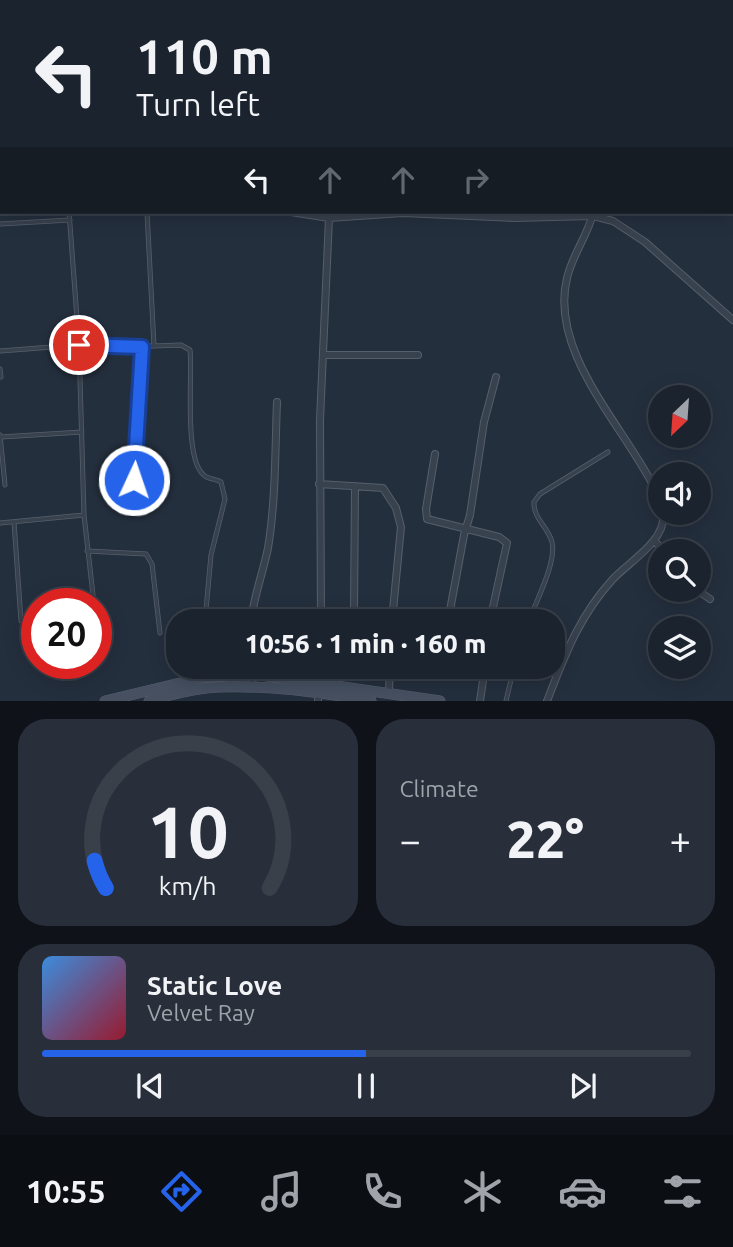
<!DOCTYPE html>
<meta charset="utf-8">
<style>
body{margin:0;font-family:Ubuntu,sans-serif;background:#282f3a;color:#f1f3f6;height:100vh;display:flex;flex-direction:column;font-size:26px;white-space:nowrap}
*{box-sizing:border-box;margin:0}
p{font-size:23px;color:#a0a4aa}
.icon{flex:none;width:38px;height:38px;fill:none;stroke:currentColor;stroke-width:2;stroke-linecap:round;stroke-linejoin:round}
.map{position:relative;height:701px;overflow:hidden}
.details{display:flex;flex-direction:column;gap:18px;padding:18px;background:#0f1319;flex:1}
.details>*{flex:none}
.top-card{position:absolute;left:0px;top:0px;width:733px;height:214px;box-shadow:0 4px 18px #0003,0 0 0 2px #39404a;background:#1b232e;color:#f1f3f6;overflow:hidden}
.needle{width:46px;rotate:205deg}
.tools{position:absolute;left:648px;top:385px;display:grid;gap:14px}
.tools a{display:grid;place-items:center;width:63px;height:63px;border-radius:50%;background:#1b232e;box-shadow:0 4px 18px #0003,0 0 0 2px #39404a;font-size:35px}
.speed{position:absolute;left:21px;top:588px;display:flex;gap:14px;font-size:35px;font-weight:700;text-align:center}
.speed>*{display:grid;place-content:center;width:91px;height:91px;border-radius:50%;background:#1b232e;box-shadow:0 4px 18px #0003,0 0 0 2px #39404a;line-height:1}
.speed .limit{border:10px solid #d22;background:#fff;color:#111}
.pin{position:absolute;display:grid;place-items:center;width:60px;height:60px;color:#fff;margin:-30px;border:4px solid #fff;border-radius:50%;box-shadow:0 2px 7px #0007}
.me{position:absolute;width:77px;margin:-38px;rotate:3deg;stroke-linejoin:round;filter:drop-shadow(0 0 5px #0008)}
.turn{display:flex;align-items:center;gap:24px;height:147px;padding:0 21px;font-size:32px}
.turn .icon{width:91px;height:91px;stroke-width:2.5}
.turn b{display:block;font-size:49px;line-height:60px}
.lanes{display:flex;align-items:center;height:66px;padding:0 21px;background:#0003;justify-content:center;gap:35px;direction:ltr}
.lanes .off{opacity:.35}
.big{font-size:52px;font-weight:800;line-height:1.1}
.details .tile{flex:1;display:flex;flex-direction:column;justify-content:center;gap:10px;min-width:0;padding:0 24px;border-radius:28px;background:#282f3a}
.details .dial{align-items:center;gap:0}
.dial svg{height:182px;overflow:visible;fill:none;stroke:#39404a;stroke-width:7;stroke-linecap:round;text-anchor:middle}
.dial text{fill:#f1f3f6;stroke:none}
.song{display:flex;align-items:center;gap:21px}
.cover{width:84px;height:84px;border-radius:10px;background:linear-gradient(135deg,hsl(210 70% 55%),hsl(350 70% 35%))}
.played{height:7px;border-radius:4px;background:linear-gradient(90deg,#2563eb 50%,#39404a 50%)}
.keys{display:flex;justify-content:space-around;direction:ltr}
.heat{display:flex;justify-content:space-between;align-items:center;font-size:38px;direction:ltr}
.details .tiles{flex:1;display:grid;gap:18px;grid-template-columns:1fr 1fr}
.tile:last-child{grid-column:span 2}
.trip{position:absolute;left:166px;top:609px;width:399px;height:70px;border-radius:28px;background:#1b232e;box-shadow:0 4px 18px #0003,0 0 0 2px #39404a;font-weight:800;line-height:70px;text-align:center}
.menu{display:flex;height:112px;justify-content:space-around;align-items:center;background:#0b0e12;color:#a0a4aa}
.menu .icon{width:49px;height:49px}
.menu .current{color:#2563eb}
.menu b{font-size:32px;color:#f1f3f6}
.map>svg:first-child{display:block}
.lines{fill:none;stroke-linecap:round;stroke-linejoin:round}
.service-casing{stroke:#565f6c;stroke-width:5}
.minor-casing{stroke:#565f6c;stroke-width:8}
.secondary-casing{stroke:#565f6c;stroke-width:11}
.service{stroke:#38414e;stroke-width:3.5}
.minor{stroke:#38414e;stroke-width:6}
.secondary{stroke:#465061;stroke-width:10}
.route-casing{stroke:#184099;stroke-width:18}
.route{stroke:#2563eb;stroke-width:12}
</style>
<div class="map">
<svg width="733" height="701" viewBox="0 0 733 701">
<rect width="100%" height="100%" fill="#242f3e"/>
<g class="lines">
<defs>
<path id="service" d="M58,2V0
M0,12L2,11
M0,74H2
M0,180H2
M69,212L79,345L84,515L94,604
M0,224L70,220
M154,346L181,345L190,350C193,375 183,462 205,476C209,479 216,479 221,482L225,499L211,555L205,621
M0,351L79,345L154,346L147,212
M0,369L1,377
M0,435L5,485
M1,437L82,432
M132,506L142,347
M14,522L21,621
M0,523L84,515
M87,551L146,554L152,564L160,633
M529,621C536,601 557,562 552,542C548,527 533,518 534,502L540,494L608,452
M506,701L514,667"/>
<path id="minor" d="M345,0L354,2
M464,0L466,2
M163,2L164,0
M638,2V0
M673,2V0
M291,212L329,218
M593,214C587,236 572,256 567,278C548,356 631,433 660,499
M323,355H418
M435,454L426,509L427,519L499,537L507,543L490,621
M319,484L383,488L396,508L401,527L392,621
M654,540L663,551
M697,590L710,599
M321,616L351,618L354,614L355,486
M393,617H406
M251,621C254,595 263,573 268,548C276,499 275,450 277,402
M321,621L320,420L329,218L403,213L514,218L593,216L613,221L645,242L733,320
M448,621L464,535L470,515L484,422L496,377
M252,688L253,667
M389,692L390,667
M318,701L320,667
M480,701L485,667
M547,701C565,655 579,616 613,579C630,561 667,540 663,513"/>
<path id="secondary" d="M105,701L205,677L253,674L440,701
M149,701C172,694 195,688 219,687C265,685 326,693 371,701"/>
</defs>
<use href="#service" class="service-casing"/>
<use href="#minor" class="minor-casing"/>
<use href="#secondary" class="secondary-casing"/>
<use href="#service" class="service"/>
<use href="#minor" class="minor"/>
<use href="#secondary" class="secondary"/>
</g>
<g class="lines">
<defs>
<path id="route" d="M79,345L142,347L134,480"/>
</defs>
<use href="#route" class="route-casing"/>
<use href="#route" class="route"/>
</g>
</svg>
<div class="tools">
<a><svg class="needle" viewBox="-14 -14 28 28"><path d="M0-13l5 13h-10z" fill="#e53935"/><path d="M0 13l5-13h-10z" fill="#a0a4aa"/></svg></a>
<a><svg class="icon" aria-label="sound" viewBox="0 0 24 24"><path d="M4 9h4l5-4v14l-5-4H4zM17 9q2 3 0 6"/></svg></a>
<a><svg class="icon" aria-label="search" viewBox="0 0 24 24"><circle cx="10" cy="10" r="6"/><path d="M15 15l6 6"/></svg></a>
<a><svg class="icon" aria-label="layers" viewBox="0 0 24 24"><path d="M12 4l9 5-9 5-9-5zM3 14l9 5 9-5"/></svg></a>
</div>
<div class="speed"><div class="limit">20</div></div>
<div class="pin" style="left:79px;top:345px;background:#d93025"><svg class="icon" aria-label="arrive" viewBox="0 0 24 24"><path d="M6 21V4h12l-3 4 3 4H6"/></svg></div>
<svg class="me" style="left:134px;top:480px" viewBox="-20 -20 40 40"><circle r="17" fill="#2563eb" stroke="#fff" stroke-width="3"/><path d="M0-11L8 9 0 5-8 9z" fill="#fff"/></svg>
<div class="trip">10:56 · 1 min · 160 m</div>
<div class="top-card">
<div class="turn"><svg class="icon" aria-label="left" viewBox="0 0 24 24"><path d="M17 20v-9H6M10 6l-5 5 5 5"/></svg><div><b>110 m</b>Turn left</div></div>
<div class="lanes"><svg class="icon" aria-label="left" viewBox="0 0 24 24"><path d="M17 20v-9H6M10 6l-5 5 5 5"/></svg><svg class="icon off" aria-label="ahead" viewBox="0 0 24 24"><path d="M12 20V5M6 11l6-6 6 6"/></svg><svg class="icon off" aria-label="ahead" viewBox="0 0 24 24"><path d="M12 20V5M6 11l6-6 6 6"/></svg><svg class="icon off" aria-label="right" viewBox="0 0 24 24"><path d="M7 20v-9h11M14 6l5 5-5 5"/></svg></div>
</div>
</div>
<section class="details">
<div class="tiles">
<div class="tile dial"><svg viewBox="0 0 100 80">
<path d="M14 69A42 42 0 1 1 86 69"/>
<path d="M14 69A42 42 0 0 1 9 57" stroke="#2563eb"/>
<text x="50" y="56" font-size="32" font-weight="700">10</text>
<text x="50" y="72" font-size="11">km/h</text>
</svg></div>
<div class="tile"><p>Climate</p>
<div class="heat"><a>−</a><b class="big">22°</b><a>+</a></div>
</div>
<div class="tile">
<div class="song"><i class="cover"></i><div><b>Static Love</b><p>Velvet Ray</p></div></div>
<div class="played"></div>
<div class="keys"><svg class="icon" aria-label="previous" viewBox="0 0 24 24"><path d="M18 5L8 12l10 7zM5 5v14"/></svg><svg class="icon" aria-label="pause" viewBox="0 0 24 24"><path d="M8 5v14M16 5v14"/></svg><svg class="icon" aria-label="next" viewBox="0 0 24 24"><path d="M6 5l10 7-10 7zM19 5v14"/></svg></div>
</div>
</div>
</section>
<nav class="menu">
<b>10:55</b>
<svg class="icon current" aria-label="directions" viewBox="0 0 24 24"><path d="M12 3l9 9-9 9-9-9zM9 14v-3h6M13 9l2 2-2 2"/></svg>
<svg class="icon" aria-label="music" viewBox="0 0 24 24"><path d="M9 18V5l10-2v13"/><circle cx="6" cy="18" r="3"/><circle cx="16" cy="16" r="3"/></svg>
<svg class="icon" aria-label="phone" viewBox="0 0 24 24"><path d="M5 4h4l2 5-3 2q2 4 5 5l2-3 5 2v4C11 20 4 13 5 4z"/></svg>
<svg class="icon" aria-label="climate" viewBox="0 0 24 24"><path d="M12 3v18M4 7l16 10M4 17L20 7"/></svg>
<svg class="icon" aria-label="car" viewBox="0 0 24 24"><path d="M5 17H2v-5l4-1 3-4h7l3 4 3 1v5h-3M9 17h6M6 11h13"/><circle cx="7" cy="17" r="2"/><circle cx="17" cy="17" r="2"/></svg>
<svg class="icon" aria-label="filters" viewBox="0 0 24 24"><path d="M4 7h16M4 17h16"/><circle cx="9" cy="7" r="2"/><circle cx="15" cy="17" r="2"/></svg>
</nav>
